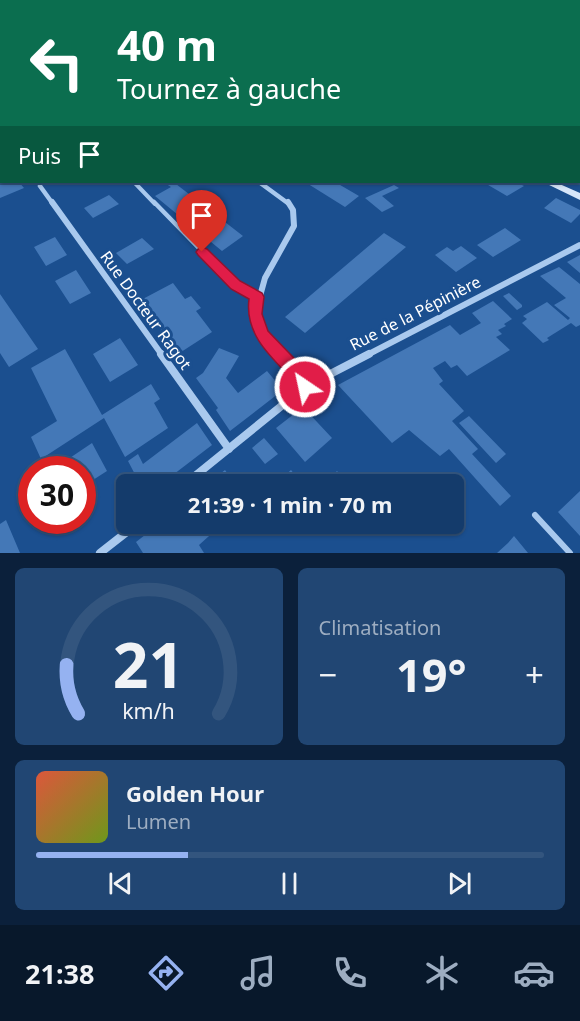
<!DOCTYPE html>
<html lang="fr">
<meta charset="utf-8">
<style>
body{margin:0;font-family:"Noto Sans",sans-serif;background:#214673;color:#f1f3f6;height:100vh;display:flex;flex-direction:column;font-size:22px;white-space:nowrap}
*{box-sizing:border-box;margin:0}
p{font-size:20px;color:#9dadc1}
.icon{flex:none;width:33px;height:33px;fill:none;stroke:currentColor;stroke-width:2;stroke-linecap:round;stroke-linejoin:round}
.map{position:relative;height:553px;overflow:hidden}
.sheet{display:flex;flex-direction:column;gap:15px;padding:15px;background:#0b203b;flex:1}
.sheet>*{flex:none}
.hud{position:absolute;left:0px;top:0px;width:580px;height:183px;box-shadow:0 2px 4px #0004,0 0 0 2px #33557e;background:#0b6e4f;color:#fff;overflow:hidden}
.speed{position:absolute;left:18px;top:456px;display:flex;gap:12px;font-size:30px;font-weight:700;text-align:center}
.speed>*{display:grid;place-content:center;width:78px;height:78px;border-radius:50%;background:#143b6b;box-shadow:0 2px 4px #0004,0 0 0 2px #33557e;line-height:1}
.speed .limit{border:9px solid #d22;background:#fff;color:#111}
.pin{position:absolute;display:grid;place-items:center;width:51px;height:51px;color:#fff;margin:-62px -26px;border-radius:50% 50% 50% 0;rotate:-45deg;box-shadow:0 0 6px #0007}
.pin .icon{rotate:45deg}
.me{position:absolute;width:66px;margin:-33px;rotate:326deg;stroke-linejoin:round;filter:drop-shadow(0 0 4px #0008)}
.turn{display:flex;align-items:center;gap:21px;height:126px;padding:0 18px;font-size:27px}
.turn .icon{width:78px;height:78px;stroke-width:2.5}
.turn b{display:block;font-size:42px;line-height:51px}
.then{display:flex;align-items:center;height:57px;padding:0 18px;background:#0003;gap:12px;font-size:22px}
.big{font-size:45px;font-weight:700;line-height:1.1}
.sheet .widget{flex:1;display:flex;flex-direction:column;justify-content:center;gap:9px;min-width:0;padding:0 21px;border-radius:9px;background:#214673}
.sheet .dial{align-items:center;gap:0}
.dial svg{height:156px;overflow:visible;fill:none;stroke:#33557e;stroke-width:7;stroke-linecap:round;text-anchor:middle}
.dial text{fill:#f1f3f6;stroke:none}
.song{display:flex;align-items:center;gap:18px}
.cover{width:72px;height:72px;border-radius:9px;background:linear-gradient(135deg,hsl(10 70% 55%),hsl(80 70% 35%))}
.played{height:6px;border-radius:3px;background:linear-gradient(90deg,#95b2f1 30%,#33557e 30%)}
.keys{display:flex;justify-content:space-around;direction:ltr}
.heat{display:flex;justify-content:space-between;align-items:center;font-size:33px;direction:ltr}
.sheet .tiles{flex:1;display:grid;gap:15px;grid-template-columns:1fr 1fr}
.widget:last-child{grid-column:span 2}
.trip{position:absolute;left:116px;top:474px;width:348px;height:60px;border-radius:9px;background:#143b6b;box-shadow:0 2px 4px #0004,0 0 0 2px #33557e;font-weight:700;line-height:60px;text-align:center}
.dock{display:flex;height:96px;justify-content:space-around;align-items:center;background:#08182b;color:#9dadc1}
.dock .icon{width:42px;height:42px}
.dock .current{color:#95b2f1}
.dock b{font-size:27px;color:#f1f3f6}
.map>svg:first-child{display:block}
.building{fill:#4478b7}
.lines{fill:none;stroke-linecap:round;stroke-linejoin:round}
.lane-far3{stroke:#a9c9ee;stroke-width:2}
.lane-far2{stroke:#a9c9ee;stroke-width:4}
.lane-far1{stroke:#a9c9ee;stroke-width:4.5}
.lane{stroke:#a9c9ee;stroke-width:6}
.street-far3{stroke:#a9c9ee;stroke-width:4}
.street-far2{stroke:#a9c9ee;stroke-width:4.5}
.street-far1{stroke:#a9c9ee;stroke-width:6}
.street{stroke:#a9c9ee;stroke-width:8}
.secondary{fill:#d6e6fa;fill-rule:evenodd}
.route{fill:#e11d48;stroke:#92132f;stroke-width:1.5}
.labels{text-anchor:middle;stroke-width:6;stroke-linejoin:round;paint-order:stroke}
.street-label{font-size:16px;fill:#fff;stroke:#1b4f8f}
</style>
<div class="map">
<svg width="580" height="553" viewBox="0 0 580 553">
<rect width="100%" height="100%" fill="#1b4f8f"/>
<path class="building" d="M8,182H19L24,188L0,198V185Z
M163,182H181L176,184L243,236L222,251L155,196L171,187Z
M305,182H335L359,196L345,207Z
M483,182H516L524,186L507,196Z
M394,185L399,188L382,196L394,206L382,212L365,198Z
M109,195L119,204L93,218L84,208Z
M556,198L580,210V214L571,223L544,208Z
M505,228L521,240L493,257L477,245Z
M384,233L406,247L305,333L285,317Z
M55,237L67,255L46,266L34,247Z
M142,238L154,249L127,264L116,253Z
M461,246L477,258L456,272L435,255L447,247L453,251Z
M580,255V273L567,262Z
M559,267L580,284V325L576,327L571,323L547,338L549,340L543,343L522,323L527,319L523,316L547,302L568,320L570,318L554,305L566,298L540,276Z
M76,270L91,293L70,304L55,281Z
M173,283L185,299L191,296L201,308L196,311L212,332L178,354L139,301Z
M509,293L522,305V307L517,310L503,296Z
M0,294L38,349L9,367L0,353Z
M493,301L512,319L504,324L506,326L498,330L502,334L496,337L510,350L467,376L457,365L451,368L445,361L433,368L443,381L439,384L464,411L452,421L478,449L472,454L511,496L500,506L449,449L440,456L409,430L392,443L338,385L450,325L460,335L481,323L472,313Z
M120,338L138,365L110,382L93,354Z
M219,348L239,356L226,378L238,393L267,371L283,390L230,431L216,410L218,408L196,378L203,373Z
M65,349L102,415L151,384L160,399L154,403L168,428L125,457L104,418L41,459L31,437L57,421L31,368Z
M303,407L332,438L305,462L276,428Z
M469,416L506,454L496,463L459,423Z
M197,423L212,445L161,484H140L128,461L138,454L143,464Z
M264,438L278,454L265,464L252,448Z
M92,443L107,471L82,487V470H52Z
M225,470L235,484H207Z
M291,470L302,484H287L282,478Z
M337,471L346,481L349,478L354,484H324Z
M580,491V536L558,512Z
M6,520L20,553H0V524Z
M159,524L166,535L179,524H214L218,528L199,545L204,553H143L136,542Z
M514,536L528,553H497L508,543Z"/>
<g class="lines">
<path class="lane-far3" d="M5,2L14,0"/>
<path class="lane-far2" d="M134,182L155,204"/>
<path class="lane-far1" d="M154,202L235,285L257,297"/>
<path class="lane" d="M535,515L570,553"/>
<path class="street-far3" d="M322,0L326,2
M260,2L270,0"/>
<path class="street-far2" d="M259,182L289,204
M40,186L53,204"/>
<path class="street-far1" d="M52,202L162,355
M279,355L261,334L257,321V307L265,278L294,226L293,210L288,202
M367,355L580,245"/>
<path class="street" d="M161,354L229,449
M277,354L309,385
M185,484L305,387L369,354
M100,553L137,524"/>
<path class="secondary" d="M191,0L204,2H193Z
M543,182H555L580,193V200Z"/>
</g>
<path class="route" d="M202,247L207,249L240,281L262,293L264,297L262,314L268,331L315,380L317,386L315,391L305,395L300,393L298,385C275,360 244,337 249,299L231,289L198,255L196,252L198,249Z"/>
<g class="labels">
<g class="street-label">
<text transform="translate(146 310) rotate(54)" y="6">Rue Docteur Ragot</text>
<text transform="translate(415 313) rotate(-27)" y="6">Rue de la Pépinière</text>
</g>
</g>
</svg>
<div class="speed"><div class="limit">30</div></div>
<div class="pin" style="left:202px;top:252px;background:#d93025"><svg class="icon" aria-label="arrive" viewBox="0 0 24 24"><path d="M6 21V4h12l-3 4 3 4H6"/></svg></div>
<svg class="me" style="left:305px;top:387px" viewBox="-20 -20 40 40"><circle r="17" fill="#e11d48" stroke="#fff" stroke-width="3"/><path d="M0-11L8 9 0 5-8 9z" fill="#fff"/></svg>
<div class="trip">21:39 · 1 min · 70 m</div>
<div class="hud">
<div class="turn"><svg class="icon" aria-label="left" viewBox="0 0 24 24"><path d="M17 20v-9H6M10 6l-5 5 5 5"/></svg><div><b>40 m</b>Tournez à gauche</div></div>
<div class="then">Puis<svg class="icon" aria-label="arrive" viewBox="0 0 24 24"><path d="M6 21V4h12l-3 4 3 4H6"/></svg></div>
</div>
</div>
<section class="sheet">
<div class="tiles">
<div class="widget dial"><svg viewBox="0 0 100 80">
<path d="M14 69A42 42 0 1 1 86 69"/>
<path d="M14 69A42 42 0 0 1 8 44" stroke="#95b2f1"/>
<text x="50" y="56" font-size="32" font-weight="700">21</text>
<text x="50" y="72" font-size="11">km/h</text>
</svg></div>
<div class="widget"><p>Climatisation</p>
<div class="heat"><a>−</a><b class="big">19°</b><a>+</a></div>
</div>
<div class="widget">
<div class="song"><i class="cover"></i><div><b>Golden Hour</b><p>Lumen</p></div></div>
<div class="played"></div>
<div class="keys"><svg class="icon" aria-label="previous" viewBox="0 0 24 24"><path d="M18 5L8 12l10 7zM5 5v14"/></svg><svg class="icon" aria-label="pause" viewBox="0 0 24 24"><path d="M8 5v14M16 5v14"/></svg><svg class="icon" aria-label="next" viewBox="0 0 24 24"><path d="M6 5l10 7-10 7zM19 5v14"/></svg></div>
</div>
</div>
</section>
<nav class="dock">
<b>21:38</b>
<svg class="icon current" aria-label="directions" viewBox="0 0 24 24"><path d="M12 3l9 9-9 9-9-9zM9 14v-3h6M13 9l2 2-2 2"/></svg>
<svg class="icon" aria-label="music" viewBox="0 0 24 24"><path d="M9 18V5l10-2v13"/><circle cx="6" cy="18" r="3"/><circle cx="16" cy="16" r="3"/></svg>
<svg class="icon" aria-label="phone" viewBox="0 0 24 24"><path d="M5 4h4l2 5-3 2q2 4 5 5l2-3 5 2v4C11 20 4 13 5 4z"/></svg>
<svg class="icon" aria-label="climate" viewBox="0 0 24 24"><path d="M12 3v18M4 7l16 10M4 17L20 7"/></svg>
<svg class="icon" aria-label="car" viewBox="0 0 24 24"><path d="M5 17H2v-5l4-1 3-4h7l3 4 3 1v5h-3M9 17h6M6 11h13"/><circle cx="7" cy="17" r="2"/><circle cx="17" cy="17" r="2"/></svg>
</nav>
